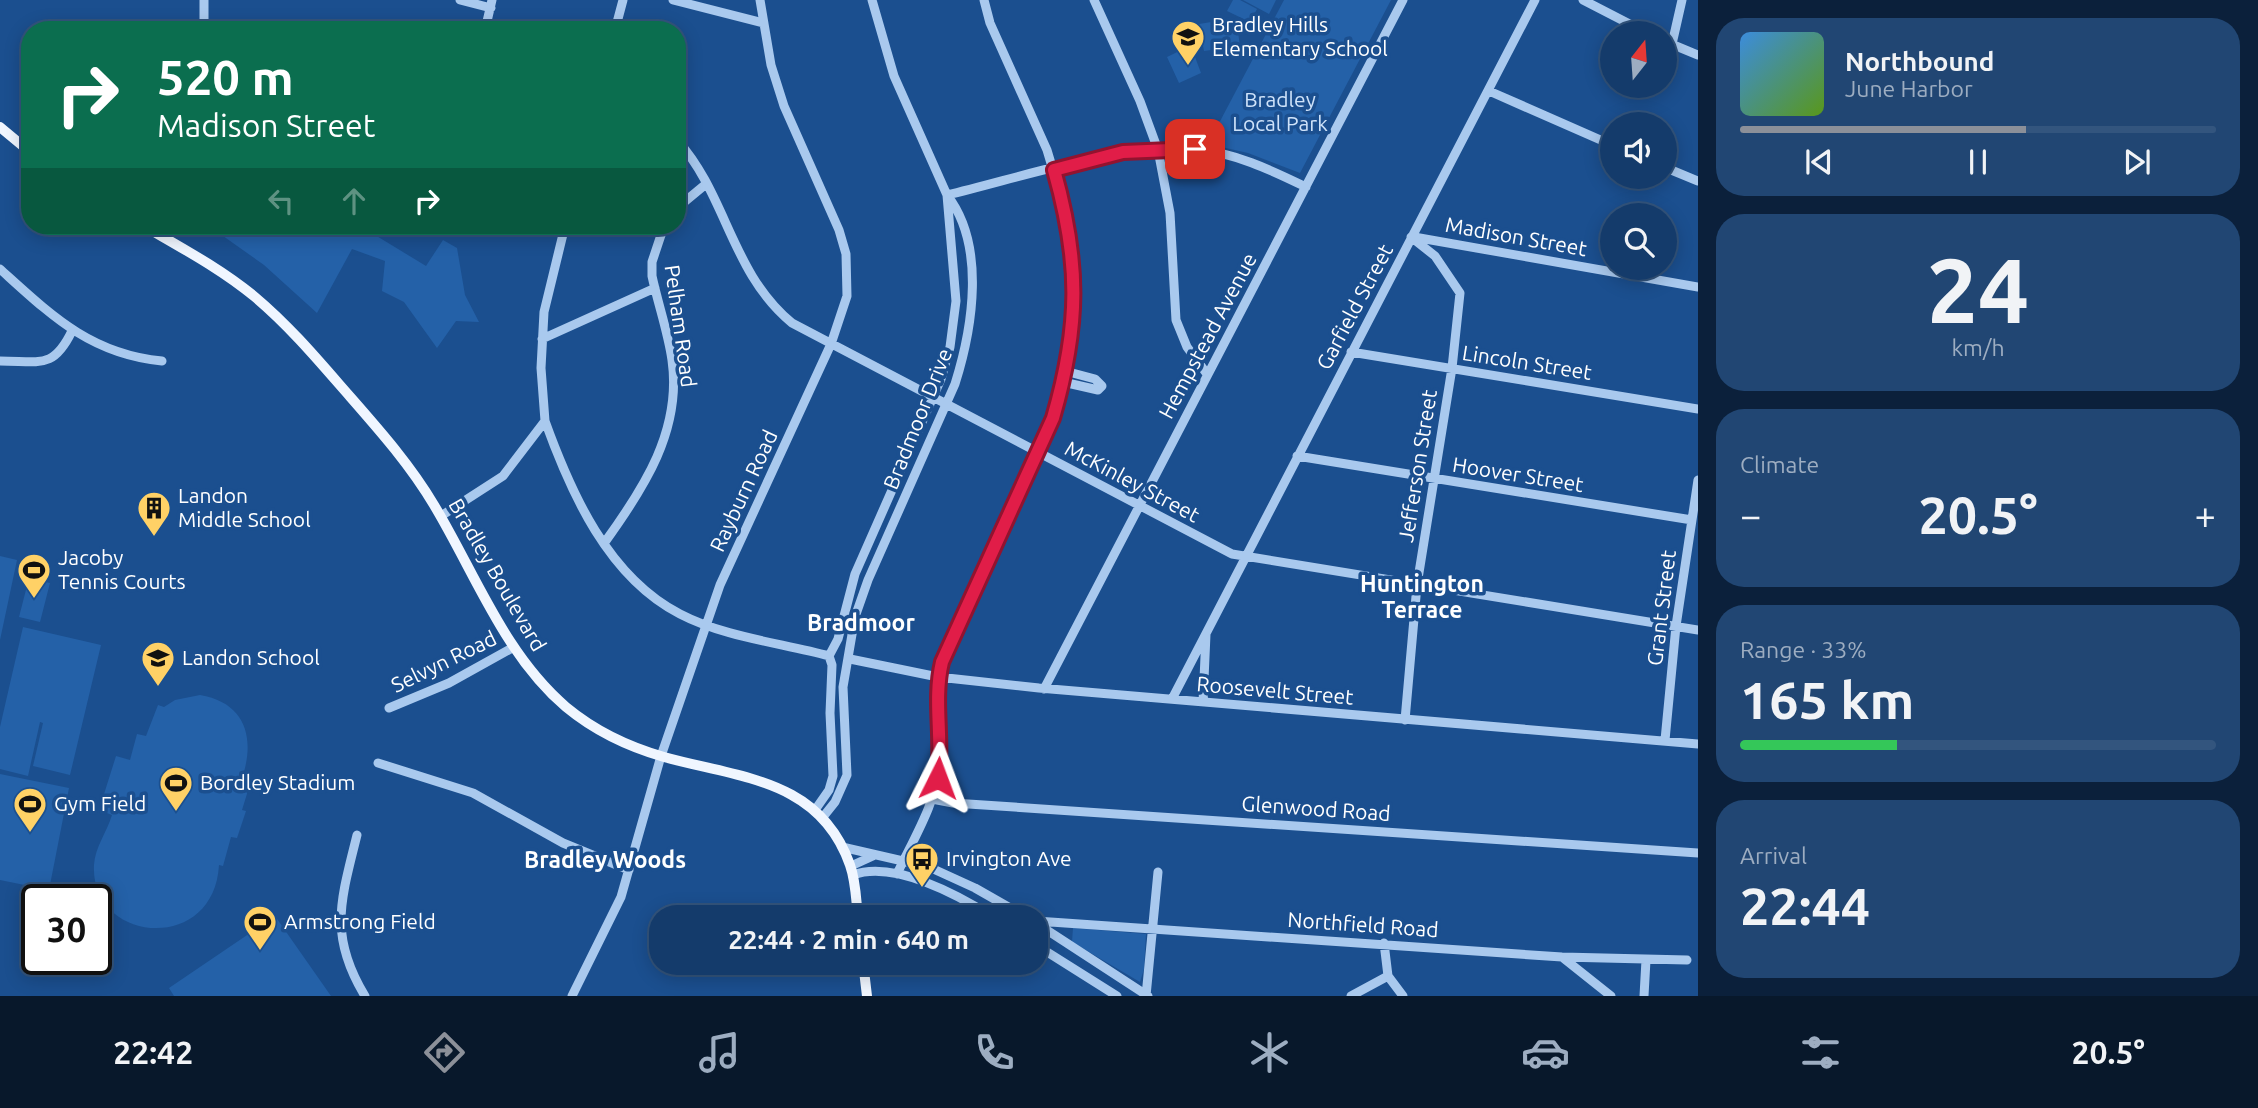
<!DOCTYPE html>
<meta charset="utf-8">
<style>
body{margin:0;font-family:Ubuntu,sans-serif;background:#214673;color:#f1f3f6;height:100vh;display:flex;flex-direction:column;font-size:26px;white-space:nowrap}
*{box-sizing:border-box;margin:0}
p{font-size:23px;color:#9dadc1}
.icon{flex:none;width:38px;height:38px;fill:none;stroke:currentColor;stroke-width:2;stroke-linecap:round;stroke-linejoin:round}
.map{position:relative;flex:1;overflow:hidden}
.side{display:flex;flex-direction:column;gap:18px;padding:18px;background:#0b203b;width:560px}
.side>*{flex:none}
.banner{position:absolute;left:21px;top:21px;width:665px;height:214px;border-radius:28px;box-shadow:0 4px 18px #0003,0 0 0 2px #33557e;background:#0b6e4f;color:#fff;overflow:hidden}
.needle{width:46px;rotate:17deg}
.fabs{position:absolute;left:1600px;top:21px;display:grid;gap:14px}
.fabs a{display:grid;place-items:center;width:77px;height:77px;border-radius:50%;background:#143b6b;box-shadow:0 4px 18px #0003,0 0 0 2px #33557e;font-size:35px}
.speed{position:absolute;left:21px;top:884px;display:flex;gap:14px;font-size:35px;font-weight:700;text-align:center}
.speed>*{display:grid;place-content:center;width:91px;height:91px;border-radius:50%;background:#143b6b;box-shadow:0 4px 18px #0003,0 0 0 2px #33557e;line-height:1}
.speed .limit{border:4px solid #111;border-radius:10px;background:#fff;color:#111}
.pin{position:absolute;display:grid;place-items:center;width:60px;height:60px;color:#fff;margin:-30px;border-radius:14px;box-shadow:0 4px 10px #0006}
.me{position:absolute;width:77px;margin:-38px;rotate:3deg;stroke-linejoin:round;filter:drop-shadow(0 0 5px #0008)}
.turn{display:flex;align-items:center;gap:24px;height:147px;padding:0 21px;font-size:32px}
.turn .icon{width:91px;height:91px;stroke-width:2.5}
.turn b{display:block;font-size:49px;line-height:60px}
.lanes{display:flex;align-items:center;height:66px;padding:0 21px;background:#0003;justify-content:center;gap:35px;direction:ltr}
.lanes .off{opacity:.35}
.big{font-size:52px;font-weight:700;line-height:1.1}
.side .widget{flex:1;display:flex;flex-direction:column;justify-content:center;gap:10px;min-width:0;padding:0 24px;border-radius:28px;background:#214673}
.side .dial{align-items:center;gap:0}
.dial b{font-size:91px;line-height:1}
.song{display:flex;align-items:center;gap:21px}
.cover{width:84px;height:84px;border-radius:10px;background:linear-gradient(135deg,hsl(210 70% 55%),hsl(90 70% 35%))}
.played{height:7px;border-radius:4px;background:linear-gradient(90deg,#8c9099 60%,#33557e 60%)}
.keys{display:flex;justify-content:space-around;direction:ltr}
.heat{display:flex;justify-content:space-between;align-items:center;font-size:38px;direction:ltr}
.charge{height:10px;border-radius:5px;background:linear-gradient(90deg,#34c759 33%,#33557e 0)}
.trip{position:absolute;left:649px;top:905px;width:399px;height:70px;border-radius:28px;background:#143b6b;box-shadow:0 4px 18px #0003,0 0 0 2px #33557e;font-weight:700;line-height:70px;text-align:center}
.menu{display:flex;height:112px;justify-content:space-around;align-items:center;background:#08182b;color:#9dadc1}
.menu .icon{width:49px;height:49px}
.menu .active{color:#8c9099}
.menu b{font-size:32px;color:#f1f3f6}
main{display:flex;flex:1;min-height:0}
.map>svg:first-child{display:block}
.green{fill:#2461a8}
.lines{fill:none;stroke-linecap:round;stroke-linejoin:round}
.minor{stroke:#a9c9ee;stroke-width:9}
.major{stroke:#f0f6ff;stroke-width:10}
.route-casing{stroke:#92132f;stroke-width:18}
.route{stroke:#e11d48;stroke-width:12}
.labels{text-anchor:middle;stroke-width:7;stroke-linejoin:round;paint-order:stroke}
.poi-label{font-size:21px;fill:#fff;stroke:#1b4f8f;text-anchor:start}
.park-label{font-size:21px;fill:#cfe3fa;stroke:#1b4f8f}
.street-label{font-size:21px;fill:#fff;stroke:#1b4f8f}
.neighbourhood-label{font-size:23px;font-weight:bold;fill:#fff;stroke:#1b4f8f}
</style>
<main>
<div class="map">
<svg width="1698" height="996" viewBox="0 0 1698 996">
<rect width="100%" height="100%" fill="#1b4f8f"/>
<path class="green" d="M1233,0H1240L1257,9L1250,22L1227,11Z
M1243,0H1276L1269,14Z
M1284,0H1391L1300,173L1248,153L1208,144Z
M1236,18L1240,46L1204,51L1199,24Z
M1198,42L1199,51L1195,57L1201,73L1179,83L1167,57Z
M209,226H373L375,235L426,266L443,240L457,248L465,295L479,322L456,321L437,348L404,302L382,291L385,261L352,249L317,313L264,265Z
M0,556L17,560L0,640Z
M29,578L50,583L40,622L19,617Z
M23,627L101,645L70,775L33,766L43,723L40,722L28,776L0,769V727Z
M200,695C247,703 256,740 241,781L250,784L242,810L246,811L237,838L231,837L223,866L219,865C214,955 90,943 94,865C95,847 107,832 112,815L99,810L116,756L130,760L137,734L146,736L158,705L164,707L175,700Z
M0,774L69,788L49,890L0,880Z
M275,916L331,996H174L169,988Z
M1073,928L1146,934L1144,969L1140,982L1072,942Z"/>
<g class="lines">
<path class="minor" d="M204,0V30
M460,0L491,8
M673,0L763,23
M1094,0L1140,101L1158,150L1170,213L1176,320L1187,347L1207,374
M1583,0L1647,33
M485,30L492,0
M615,30L623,0
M1664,41L1698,55
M1672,44L1682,0
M1489,91L1612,145
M677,140C727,195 731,273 792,323L1232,554L1698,630
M1664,167L1698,181
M947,195C1023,177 1117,144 1194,149C1233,152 1271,170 1306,187
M677,208L706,184
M1414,237L1698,287
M0,269C51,315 90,354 162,361
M542,339L655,288
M1351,352L1698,409
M0,361C40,361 53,370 72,331
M1063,382L1098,390L1102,386L1095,379L1065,371
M545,421C571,493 608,577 680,614C724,637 781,643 829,656
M1297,456L1692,520
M441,516L503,476L545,421L541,368L544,312L565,226
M605,542C644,488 682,430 672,360C668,332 658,304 652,276V262L664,226
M850,659L938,677L1039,688L1698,744
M1044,689L1403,0
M1172,699L1535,0
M1203,702L1206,634
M389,708L449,683L514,647
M1405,720L1417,585L1452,368L1460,293L1435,256L1411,237
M1665,740L1676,626L1698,480
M378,763L473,793L563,843L629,870
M932,799L953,803L1698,853
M815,810L829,790L833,776L830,713L832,665L829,656L838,639L855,574L941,379L950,347L956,301L947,195
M823,817L835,802L847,775L843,687L855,617L868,580L955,384C973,327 986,245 947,195L894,76L872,0
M357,835C341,900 328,935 365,996
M842,847L929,867L975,888L1026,917
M851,866L875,855
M897,874C914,838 936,803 940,764C944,729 933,696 942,661L1053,418L1074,325L1075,274L1068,220L1047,150L990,23L984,0
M853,875C894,860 958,895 993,917
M1036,921L1562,957L1687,960
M1036,923L1148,996
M1384,943L1388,976L1403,996
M1036,945L1117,996
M1562,957L1611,996
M572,996L621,897L661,756L720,585L831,344L847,296L846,254L839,230L784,106L771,65L760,0
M1146,996L1158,872
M1351,996L1388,976
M1644,996L1646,960"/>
<path class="major" d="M0,127L30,152
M144,226C182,248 221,269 255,297C286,323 313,354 339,384C373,423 408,461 434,505C475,573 504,654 566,707C595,731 629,747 664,757C740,778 820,779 850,865C856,882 856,900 858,917
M863,962L867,996"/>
</g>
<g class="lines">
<defs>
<path id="route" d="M938,778C943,739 933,700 942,662L1053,418C1080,325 1080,262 1054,170L1123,152L1195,149"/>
</defs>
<use href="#route" class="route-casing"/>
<use href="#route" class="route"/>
</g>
<defs>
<symbol id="school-pin" viewBox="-11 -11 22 30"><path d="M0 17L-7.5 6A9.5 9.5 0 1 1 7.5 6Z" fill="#ffd166" stroke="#1b4f8f"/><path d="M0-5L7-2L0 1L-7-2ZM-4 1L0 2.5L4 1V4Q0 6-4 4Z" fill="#111"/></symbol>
<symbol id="building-pin" viewBox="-11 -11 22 30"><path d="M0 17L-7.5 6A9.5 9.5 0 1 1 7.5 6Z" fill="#ffd166" stroke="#1b4f8f"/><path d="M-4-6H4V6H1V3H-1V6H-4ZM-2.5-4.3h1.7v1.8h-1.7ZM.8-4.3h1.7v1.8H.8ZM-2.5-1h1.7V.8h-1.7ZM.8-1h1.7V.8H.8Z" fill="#111"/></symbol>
<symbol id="stadium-pin" viewBox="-11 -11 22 30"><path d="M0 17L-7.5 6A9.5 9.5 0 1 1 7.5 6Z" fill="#ffd166" stroke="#1b4f8f"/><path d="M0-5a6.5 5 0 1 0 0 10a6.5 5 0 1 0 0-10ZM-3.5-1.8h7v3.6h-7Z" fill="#111"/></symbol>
<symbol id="bus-pin" viewBox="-11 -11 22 30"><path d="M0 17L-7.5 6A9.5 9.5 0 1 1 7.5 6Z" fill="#ffd166" stroke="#1b4f8f"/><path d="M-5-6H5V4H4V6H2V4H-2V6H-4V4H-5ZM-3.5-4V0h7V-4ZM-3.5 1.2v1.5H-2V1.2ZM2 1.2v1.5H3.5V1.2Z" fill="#111"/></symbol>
</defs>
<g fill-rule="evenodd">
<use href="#school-pin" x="1169" y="18" width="38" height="52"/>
<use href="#building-pin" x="135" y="489" width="38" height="52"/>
<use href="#stadium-pin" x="15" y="551" width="38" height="52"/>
<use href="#school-pin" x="139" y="639" width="38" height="52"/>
<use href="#stadium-pin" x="157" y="764" width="38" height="52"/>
<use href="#stadium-pin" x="11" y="785" width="38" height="52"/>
<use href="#bus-pin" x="903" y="840" width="38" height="52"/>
<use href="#stadium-pin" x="241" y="903" width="38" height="52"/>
</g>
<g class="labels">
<g class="poi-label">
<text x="1212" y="32">Bradley Hills<tspan x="1212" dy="24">Elementary School</tspan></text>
<text x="178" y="503">Landon<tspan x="178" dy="24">Middle School</tspan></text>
<text x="58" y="565">Jacoby<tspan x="58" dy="24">Tennis Courts</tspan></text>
<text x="182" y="665">Landon School</text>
<text x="200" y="790">Bordley Stadium</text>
<text x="54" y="811">Gym Field</text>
<text x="946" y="866">Irvington Ave</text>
<text x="284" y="929">Armstrong Field</text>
</g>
<g class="park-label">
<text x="1280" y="107">Bradley<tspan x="1280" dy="24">Local Park</tspan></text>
</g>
<g class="street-label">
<text transform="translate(1516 237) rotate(10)" y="7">Madison Street</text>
<text transform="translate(1355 307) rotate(-62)" y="7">Garfield Street</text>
<text transform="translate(680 326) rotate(82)" y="7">Pelham Road</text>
<text transform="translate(1208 336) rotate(-62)" y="7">Hempstead Avenue</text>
<text transform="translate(1527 363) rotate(9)" y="7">Lincoln Street</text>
<text transform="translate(918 419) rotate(-68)" y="7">Bradmoor Drive</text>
<text transform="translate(1418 466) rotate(-81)" y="7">Jefferson Street</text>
<text transform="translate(1518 475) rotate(9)" y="7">Hoover Street</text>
<text transform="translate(1132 482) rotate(28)" y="7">McKinley Street</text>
<text transform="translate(744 491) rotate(-65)" y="7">Rayburn Road</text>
<text transform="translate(497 575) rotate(60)" y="7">Bradley Boulevard</text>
<text transform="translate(1662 608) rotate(-83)" y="7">Grant Street</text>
<text transform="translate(444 662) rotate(-26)" y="7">Selvyn Road</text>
<text transform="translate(1275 691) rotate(5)" y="7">Roosevelt Street</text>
<text transform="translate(1316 809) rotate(4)" y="7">Glenwood Road</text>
<text transform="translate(1363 925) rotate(4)" y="7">Northfield Road</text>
</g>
<g class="neighbourhood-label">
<text x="1422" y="592">Huntington<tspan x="1422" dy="26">Terrace</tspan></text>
<text x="861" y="631">Bradmoor</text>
<text x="605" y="868">Bradley Woods</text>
</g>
</g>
</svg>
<div class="fabs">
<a><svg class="needle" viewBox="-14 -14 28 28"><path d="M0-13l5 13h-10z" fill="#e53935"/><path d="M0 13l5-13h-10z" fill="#9dadc1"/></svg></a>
<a><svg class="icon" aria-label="sound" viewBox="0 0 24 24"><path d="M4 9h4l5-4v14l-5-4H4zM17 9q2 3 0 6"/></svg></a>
<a><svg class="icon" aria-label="search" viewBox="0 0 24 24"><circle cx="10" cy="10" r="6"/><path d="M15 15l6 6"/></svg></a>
</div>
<div class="speed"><div class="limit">30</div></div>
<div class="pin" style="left:1195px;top:149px;background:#d93025"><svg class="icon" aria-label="arrive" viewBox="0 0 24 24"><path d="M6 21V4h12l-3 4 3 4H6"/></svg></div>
<svg class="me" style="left:938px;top:778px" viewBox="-20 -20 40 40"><path d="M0-17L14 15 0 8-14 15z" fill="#e11d48" stroke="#fff" stroke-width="4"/></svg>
<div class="trip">22:44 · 2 min · 640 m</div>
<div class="banner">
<div class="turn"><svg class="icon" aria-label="right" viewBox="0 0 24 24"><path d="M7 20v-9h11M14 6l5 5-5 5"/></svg><div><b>520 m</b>Madison Street</div></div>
<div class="lanes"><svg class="icon off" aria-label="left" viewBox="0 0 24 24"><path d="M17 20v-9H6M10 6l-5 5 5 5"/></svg><svg class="icon off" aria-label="ahead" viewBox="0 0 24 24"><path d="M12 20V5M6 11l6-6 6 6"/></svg><svg class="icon" aria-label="right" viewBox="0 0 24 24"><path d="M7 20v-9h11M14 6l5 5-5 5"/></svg></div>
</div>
</div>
<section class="side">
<div class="widget">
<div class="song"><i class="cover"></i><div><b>Northbound</b><p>June Harbor</p></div></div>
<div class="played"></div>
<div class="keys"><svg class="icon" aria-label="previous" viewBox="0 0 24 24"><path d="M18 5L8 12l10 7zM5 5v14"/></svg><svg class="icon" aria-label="pause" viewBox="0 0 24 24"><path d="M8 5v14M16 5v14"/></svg><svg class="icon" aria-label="next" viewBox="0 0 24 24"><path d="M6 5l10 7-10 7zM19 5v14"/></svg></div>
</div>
<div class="widget dial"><b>24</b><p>km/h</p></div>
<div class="widget"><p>Climate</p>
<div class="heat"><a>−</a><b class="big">20.5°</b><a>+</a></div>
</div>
<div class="widget"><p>Range · 33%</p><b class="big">165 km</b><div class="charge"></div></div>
<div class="widget"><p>Arrival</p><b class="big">22:44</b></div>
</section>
</main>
<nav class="menu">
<b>22:42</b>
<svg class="icon active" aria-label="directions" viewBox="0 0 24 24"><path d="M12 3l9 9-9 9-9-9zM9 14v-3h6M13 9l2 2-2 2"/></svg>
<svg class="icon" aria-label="music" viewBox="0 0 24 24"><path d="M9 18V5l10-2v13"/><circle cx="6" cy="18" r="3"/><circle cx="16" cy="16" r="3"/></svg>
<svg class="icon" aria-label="phone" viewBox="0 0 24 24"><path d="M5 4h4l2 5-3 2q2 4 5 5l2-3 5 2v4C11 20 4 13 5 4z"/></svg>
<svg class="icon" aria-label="climate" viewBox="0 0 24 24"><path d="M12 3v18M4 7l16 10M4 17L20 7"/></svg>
<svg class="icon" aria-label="car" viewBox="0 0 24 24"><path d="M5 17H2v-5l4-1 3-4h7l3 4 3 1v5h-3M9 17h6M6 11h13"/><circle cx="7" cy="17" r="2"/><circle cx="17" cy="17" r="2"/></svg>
<svg class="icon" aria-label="filters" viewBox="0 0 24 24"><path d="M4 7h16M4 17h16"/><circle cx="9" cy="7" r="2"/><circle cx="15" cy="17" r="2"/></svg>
<b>20.5°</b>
</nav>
